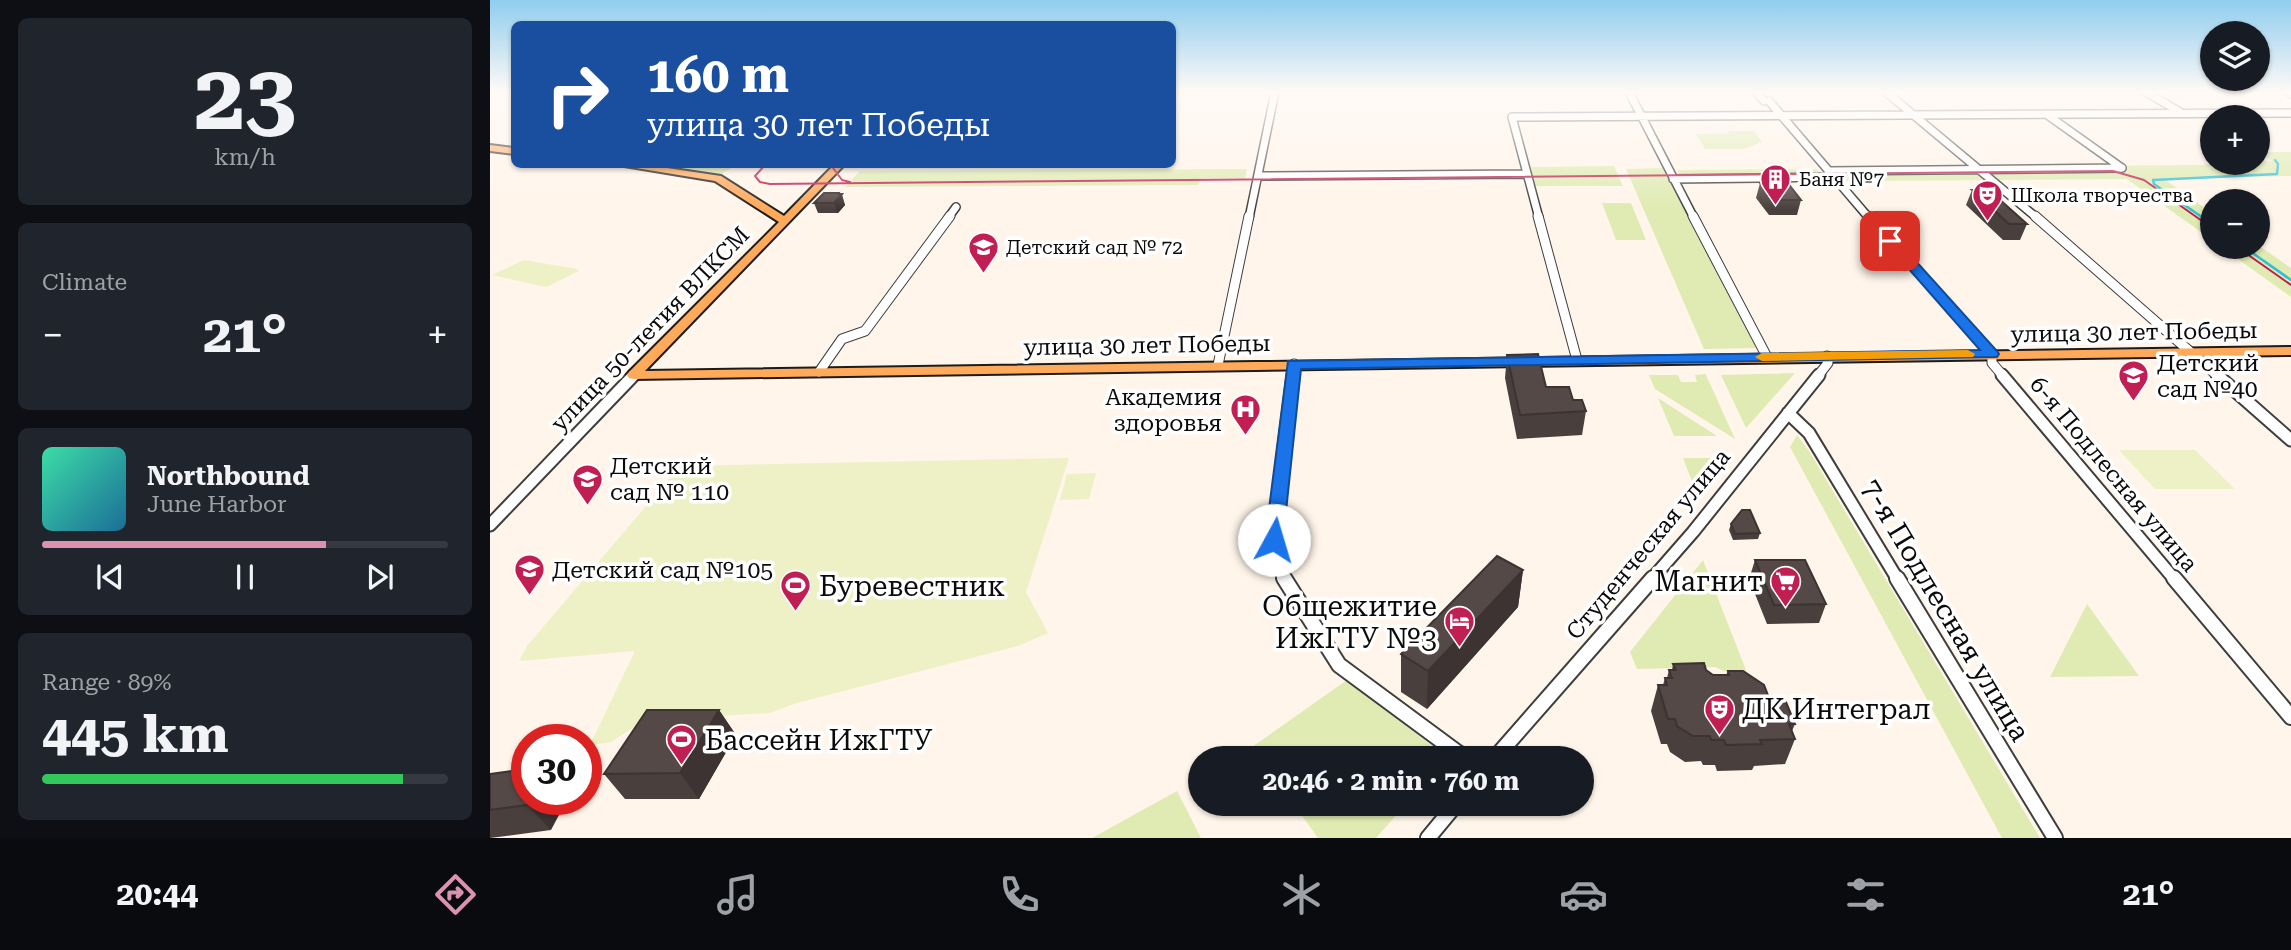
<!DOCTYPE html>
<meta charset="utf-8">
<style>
body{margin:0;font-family:"Roboto Serif",serif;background:#20242c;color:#f1f3f6;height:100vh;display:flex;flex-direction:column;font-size:26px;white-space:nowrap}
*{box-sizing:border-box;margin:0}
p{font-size:23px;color:#9ea1a6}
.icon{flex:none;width:38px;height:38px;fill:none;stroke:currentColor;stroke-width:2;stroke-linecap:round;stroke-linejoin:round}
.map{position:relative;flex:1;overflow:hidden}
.side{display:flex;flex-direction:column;gap:18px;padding:18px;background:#0d0f14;width:490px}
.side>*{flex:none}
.guide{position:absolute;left:21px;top:21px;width:665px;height:147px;border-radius:10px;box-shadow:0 2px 5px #0004;background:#1a4fa0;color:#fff;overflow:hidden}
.controls{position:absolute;left:1710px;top:21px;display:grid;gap:14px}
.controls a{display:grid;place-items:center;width:70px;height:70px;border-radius:50%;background:#171b24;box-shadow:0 2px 5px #0004;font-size:35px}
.speed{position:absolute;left:21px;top:724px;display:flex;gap:14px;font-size:35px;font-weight:700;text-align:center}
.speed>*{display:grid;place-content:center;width:91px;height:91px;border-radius:50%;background:#171b24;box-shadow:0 2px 5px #0004;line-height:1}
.speed .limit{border:10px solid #d22;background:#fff;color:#111}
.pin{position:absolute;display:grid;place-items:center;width:60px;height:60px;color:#fff;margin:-30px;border-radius:14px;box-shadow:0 4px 10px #0006}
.me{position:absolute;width:77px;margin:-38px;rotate:6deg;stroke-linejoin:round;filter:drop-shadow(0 0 5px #0008)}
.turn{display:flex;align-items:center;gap:24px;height:147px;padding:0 21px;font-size:32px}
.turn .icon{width:91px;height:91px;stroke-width:2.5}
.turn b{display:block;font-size:49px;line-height:60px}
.big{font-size:52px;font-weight:700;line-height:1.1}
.side .widget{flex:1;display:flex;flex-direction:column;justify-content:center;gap:10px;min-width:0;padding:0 24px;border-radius:10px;background:#20242c}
.side .dial{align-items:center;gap:0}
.dial b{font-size:91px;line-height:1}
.song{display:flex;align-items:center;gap:21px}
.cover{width:84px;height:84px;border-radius:10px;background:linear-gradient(135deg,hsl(160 70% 55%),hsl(200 70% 35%))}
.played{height:7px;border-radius:4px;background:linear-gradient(90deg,#db93ad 70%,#363941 70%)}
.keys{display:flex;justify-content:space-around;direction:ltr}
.heat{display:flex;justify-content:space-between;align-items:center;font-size:38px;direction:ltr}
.charge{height:10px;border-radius:5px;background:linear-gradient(90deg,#34c759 89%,#363941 0)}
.trip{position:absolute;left:698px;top:746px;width:406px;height:70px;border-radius:35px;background:#171b24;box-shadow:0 2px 5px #0004;font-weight:700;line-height:70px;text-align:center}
.tabs{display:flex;height:112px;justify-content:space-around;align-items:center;background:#090b0e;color:#9ea1a6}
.tabs .icon{width:49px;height:49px}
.tabs .current{color:#db93ad}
.tabs b{font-size:32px;color:#f1f3f6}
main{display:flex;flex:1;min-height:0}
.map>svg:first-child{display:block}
.green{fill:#dfebb2}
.pitch{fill:#eef1c5}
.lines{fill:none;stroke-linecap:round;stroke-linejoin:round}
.stream{stroke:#30c0d3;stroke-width:2.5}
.minor-far3-casing{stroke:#3e3e3e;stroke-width:10}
.minor-far2-casing{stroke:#3e3e3e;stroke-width:11}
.minor-far1-casing{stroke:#3e3e3e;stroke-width:15}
.minor-casing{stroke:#3e3e3e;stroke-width:18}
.major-casing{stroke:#1c1c1c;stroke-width:4}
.minor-far3{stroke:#fff;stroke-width:7}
.minor-far2{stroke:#fff;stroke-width:9}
.minor-far1{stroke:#fff;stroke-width:11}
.minor{stroke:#fff;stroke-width:14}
.major{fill:#ffa95a;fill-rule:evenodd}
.tram{stroke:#c11e53;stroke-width:2}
.wall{fill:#493f3d}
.shaded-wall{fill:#3c3332}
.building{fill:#554947;stroke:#3c3332;stroke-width:2}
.route{fill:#1a73e8;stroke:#114b97;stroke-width:2}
.slow{fill:#f59e0b}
.labels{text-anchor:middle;stroke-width:7;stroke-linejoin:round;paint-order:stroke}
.far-poi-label{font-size:19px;fill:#0b0b0b;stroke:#fff;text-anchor:start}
.street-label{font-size:23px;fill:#0b0b0b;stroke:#fff}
.poi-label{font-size:23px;fill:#0b0b0b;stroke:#fff;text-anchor:start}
.near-poi-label{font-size:28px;fill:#0b0b0b;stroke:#fff;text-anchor:start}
.near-street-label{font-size:28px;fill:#0b0b0b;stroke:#fff}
</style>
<main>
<section class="side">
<div class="widget dial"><b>23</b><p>km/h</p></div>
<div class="widget"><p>Climate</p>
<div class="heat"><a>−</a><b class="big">21°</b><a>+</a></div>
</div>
<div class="widget">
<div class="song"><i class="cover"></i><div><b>Northbound</b><p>June Harbor</p></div></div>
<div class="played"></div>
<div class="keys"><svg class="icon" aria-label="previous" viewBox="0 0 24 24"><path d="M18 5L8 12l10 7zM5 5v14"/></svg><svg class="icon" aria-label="pause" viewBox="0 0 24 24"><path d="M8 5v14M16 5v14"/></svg><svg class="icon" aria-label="next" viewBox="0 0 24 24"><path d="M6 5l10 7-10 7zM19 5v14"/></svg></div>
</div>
<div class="widget"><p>Range · 89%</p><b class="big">445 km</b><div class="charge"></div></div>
</section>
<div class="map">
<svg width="1801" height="838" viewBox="0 0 1801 838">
<rect width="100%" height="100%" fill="#fff5ea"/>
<path class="green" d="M1238,131H1264L1272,142L1254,149H1215L1206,134H1239Z
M1768,152H1801V176L1674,179L1722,213V240L1637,179L1353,181L1342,168L1707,165L1782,161Z
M223,164L243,167L228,176L143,165Z
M1124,166L1133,186H1045L1039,167Z
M1174,168L1266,348L1214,349L1136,169Z
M757,169L755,178H711L708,185L355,187L370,171Z
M1327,169L1336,181L1193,182L1187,170Z
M1112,203H1141L1156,240H1126Z
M1768,245L1801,268V297L1731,247H1768Z
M1305,373L1256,428L1231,375Z
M1216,374V375L1245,439L1165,389L1159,375H1188L1191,382H1207L1205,375Z
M1168,398L1227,436H1184Z
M1307,435L1319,451L1550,838H1512L1300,447Z
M1193,458H1227L1203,484Z
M1213,560L1261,683L1225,667L1147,669L1140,652Z
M1597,604L1649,676L1560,677Z
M857,680L955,756L953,758H770L762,747Z
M687,791L711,838H602Z
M803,803H917L886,838H828Z"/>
<path class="pitch" d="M34,260L87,269L89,271L56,287L2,275Z
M1629,450H1705L1745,489H1665Z
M579,458L536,592L558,633L528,646L307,703L280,713L155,720L121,742L100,745L145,651L29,661L37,646L190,466Z
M606,473L599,499L570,500L577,474Z"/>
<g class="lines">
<path class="stream" d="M1722,224L1664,184L1663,180L1787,174L1788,164L1785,160
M1754,247L1801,280"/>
<defs>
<path id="minor-far3" d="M1139,92L1204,218
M1266,92L1274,101
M1396,92L1547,218
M1656,92L1690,112
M1799,92L1801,94
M1279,101L1379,218
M1556,114L1632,168
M1338,171L1632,168
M768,176L1034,174
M1183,179L1344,177
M458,218L466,207
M759,218L785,92
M1049,218L1022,117L1801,113"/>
<path id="minor-far2" d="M1048,216L1087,360
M1203,216L1277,357
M1378,216L1502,354V363L1514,377
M1545,216L1729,377
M728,365L759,216
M329,372L352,339L375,331L460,216
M802,377L804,364
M1327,377L1338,363L1337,356"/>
<path id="minor-far1" d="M1512,375L1685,580
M1727,375L1801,440
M1298,413L1319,433L1408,580
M0,525L144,375
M795,580L781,552L803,375
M1161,580L1203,532L1329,375"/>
<path id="minor" d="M794,578L849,665L968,753L980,758
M1407,578L1565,838
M1684,578L1801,717
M1005,758L1163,578
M938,838L967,803"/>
<path id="major" d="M0,145L24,148V154L0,151Z
M122,164H150L231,176L294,216L345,164H355L155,371L1801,347V355L144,379L139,378L137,375L139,372L289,222L225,181Z"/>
</defs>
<use href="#minor-far3" class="minor-far3-casing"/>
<use href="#minor-far2" class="minor-far2-casing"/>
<use href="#minor-far1" class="minor-far1-casing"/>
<use href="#minor" class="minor-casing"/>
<use href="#major" class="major-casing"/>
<use href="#minor-far3" class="minor-far3"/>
<use href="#minor-far2" class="minor-far2"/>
<use href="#minor-far1" class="minor-far1"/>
<use href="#minor" class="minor"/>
<use href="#major" class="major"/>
<path class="tram" d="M276,164L265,176L270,182L280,184L1623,171L1654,180L1722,228
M340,164L352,180L360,182
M1747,247L1801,285"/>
</g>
<path class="wall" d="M1270,183L1311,200L1307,215H1279L1266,198Z
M1482,190L1537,224L1530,240H1513L1476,205Z
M352,194L355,205L348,213H328L324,203Z
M1017,355L1056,387L1083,400L1096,411L1092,435L1027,439L1015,378Z
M1241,524L1270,533L1268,539L1243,540L1239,530Z
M1265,560L1336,604L1329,623L1277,624L1259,579Z
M1033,570L1028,607L937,709L911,692V654Z
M1183,664L1216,670L1223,675H1236L1238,671L1281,703L1305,724L1302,731L1305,739L1295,764L1264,766L1262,770L1227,771L1225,765H1213L1211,761L1195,762L1180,752L1177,744H1171L1161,711L1168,685H1173L1175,678H1177L1179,670H1182Z
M229,710L246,735L209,799H135L114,774Z
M37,769L61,830L0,838V774Z"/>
<path class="shaded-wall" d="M350,193L355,205L348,213L344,203Z
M1033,570L1028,607L937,709L938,671Z
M229,710L246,735L209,799L190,773Z
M40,800H77L61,830L37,805Z"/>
<path class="building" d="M1297,182L1311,200H1283L1270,183Z
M1482,190H1499L1537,224H1519Z
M334,193H350L348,194H352L344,203H324Z
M1048,354L1056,387H1079L1083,400H1092L1096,411L1030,415L1017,355Z
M1252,510H1260L1270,533L1245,534L1241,524Z
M1007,556L1033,570L938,671L911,654Z
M1265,560H1315L1336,604L1284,605Z
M1214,663L1216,670L1223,675H1239L1238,671H1253L1274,685L1281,703L1296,702L1305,724H1299L1305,739L1270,740L1272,744L1236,745L1234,740H1221L1220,736H1203L1187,726L1185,719H1178L1168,685H1177L1175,678H1182L1179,670H1186L1183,664Z
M157,710H229L190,773L114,774Z
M37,769V800H40L37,805L0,810V774Z"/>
<linearGradient id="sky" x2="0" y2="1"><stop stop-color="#90cdef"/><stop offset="0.44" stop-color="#fffaf6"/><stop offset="1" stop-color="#fffaf6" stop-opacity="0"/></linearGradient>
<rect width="1801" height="210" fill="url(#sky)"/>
<path class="route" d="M1400,237L1405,238L1507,351L1509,354L1507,357L811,369L793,540L791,544H778L775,540L798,361L1490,350L1396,243V238Z"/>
<path class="slow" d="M1478,350L1485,354L1483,357L1272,361L1265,357L1272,353Z"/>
<defs>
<symbol id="building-pin" viewBox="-11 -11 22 30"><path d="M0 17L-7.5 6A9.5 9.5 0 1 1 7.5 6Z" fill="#c11e53" stroke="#fff"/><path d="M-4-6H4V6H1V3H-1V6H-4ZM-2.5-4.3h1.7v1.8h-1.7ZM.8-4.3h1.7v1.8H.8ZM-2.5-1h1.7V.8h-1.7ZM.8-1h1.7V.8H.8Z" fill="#fff"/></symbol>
<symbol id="theatre-pin" viewBox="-11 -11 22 30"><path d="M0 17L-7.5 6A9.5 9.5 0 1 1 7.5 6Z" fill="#c11e53" stroke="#fff"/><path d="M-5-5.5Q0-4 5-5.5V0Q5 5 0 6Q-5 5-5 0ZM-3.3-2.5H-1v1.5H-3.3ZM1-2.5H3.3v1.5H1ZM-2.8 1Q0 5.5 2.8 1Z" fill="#fff"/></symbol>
<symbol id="school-pin" viewBox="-11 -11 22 30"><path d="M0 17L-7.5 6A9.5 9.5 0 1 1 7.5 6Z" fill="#c11e53" stroke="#fff"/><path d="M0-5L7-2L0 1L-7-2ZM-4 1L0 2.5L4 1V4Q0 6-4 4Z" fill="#fff"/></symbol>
<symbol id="hospital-pin" viewBox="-11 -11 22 30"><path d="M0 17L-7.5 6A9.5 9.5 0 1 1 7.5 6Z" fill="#c11e53" stroke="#fff"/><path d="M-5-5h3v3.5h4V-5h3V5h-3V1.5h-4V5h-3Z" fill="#fff"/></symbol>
<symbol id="supermarket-pin" viewBox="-11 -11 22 30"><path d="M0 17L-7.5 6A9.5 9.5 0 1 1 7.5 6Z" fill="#c11e53" stroke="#fff"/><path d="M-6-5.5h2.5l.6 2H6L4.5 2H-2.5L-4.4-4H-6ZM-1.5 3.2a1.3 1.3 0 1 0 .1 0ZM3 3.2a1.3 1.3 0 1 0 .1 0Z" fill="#fff"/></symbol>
<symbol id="stadium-pin" viewBox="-11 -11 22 30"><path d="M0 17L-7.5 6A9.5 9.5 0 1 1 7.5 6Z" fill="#c11e53" stroke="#fff"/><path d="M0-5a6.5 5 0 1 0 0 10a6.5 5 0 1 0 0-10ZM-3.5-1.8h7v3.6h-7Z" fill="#fff"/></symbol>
<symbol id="hotel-pin" viewBox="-11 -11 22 30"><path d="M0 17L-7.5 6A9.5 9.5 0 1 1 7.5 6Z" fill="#c11e53" stroke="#fff"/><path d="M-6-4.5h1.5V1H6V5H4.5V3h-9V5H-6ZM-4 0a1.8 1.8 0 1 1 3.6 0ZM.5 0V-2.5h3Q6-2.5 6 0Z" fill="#fff"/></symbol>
</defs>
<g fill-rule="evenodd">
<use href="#building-pin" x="1268" y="162" width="35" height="47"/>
<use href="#theatre-pin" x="1480" y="178" width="35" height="47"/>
<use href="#school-pin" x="476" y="230" width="35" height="47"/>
<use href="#school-pin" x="1626" y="358" width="35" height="47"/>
<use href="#hospital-pin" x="738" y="392" width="35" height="47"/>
<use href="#school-pin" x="80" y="462" width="35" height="47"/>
<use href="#school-pin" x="22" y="552" width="35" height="47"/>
<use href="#supermarket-pin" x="1278" y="564" width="35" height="47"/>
<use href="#stadium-pin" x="288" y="568" width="35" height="47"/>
<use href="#hotel-pin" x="952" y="604" width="35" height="47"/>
<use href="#theatre-pin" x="1212" y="692" width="35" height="47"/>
<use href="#stadium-pin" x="174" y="722" width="35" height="47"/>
</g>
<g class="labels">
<g class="far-poi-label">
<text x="1309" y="186">Баня №7</text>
<text x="1521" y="202">Школа творчества</text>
<text x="516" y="254">Детский сад № 72</text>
</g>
<g class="street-label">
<text transform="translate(160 329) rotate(-46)" y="8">улица 50-летия ВЛКСМ</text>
<text transform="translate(1644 332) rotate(-1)" y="8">улица 30 лет Победы</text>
<text transform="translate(657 345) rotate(-1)" y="8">улица 30 лет Победы</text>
<text transform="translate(1624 474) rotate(50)" y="8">6-я Подлесная улица</text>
<text transform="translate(1158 544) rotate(-50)" y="8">Студенческая улица</text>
</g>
<g class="poi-label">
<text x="1667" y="371">Детский<tspan x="1667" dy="26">сад №40</tspan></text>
<text x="732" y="405" text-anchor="end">Академия<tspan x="732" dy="26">здоровья</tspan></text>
<text x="120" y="474">Детский<tspan x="120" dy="26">сад № 110</tspan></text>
<text x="62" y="578">Детский сад №105</text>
</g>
<g class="near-poi-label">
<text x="1273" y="591" text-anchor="end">Магнит</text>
<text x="329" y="596">Буревестник</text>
<text x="947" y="616" text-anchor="end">Общежитие<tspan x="947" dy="32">ИжГТУ №3</tspan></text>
<text x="1252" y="719">ДК Интеграл</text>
<text x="215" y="750">Бассейн ИжГТУ</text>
</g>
<g class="near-street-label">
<text transform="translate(1456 610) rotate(59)" y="10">7-я Подлесная улица</text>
</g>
</g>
</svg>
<div class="controls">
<a><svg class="icon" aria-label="layers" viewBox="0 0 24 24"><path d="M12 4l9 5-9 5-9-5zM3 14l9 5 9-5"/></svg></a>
<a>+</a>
<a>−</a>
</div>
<div class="speed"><div class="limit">30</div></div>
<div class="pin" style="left:1400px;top:241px;background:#d93025"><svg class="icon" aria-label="arrive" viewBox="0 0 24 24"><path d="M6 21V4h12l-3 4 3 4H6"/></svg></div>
<svg class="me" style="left:784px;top:540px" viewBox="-20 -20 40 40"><circle r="19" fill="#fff"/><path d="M0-13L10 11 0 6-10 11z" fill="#1a73e8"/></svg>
<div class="trip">20:46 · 2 min · 760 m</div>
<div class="guide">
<div class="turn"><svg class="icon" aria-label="right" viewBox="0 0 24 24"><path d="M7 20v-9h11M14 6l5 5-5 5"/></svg><div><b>160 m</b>улица 30 лет Победы</div></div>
</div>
</div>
</main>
<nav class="tabs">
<b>20:44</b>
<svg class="icon current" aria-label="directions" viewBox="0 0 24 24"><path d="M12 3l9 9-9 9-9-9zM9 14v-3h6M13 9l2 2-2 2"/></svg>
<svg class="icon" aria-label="music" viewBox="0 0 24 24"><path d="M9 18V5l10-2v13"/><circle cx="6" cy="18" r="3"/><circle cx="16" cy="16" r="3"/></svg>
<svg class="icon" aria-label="phone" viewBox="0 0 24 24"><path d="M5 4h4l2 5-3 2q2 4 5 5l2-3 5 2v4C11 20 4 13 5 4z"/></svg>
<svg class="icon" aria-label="climate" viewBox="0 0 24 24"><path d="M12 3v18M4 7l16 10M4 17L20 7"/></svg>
<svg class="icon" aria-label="car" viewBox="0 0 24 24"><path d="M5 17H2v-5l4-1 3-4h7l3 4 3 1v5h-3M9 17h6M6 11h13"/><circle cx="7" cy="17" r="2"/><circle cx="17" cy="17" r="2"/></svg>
<svg class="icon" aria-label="filters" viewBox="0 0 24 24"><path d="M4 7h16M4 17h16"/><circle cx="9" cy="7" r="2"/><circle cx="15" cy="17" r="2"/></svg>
<b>21°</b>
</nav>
